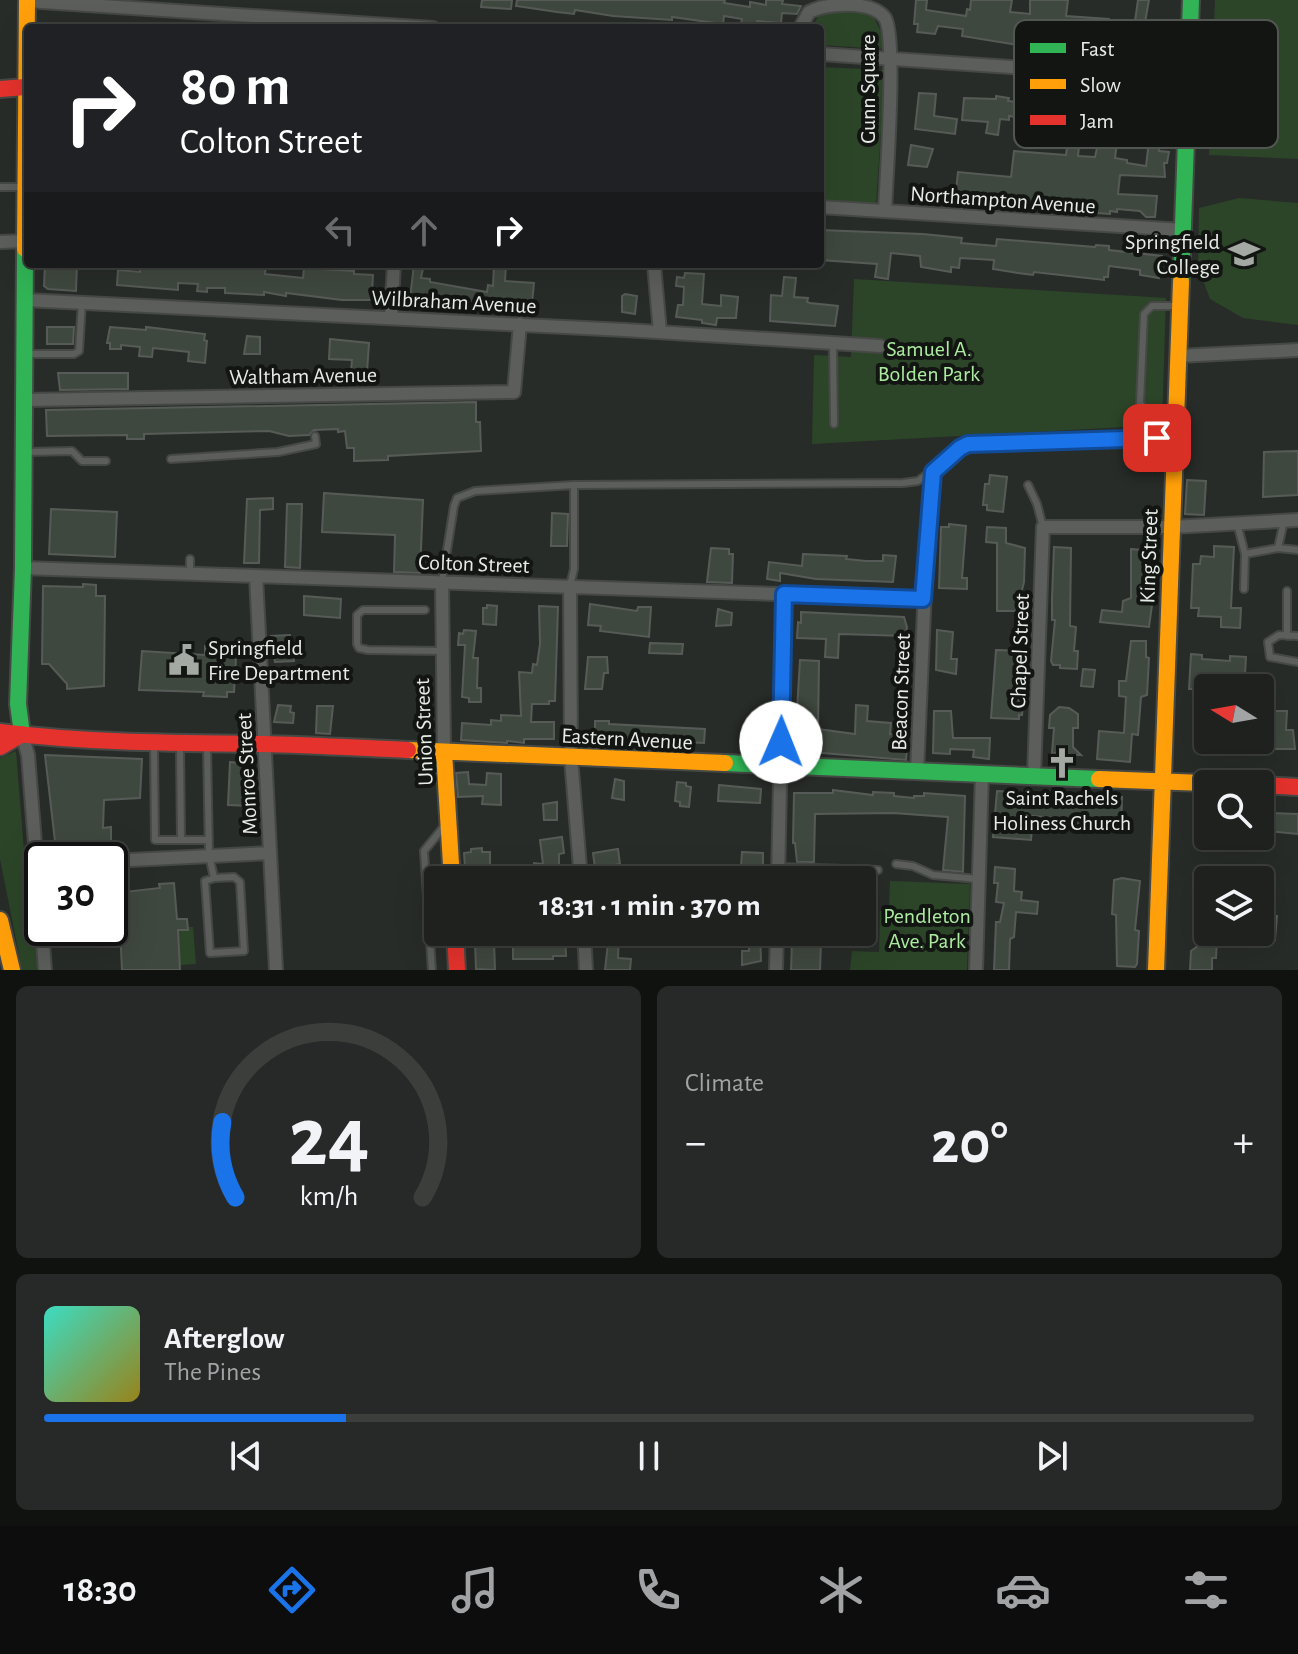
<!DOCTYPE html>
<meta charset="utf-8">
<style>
body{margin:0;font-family:"Alegreya Sans",sans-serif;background:#262927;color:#f1f3f6;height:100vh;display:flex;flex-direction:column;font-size:30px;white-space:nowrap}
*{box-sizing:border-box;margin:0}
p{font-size:26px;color:#a1a3a4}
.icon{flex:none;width:44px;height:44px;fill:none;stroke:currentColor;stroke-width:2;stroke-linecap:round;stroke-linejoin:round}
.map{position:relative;height:970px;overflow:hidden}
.details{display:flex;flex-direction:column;gap:16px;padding:16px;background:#101210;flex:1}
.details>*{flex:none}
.banner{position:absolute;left:24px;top:24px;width:800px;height:244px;border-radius:8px;box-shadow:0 8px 32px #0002,0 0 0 2px #3c3e3c;background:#202124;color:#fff;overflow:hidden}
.needle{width:52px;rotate:281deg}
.buttons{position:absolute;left:1194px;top:674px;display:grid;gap:16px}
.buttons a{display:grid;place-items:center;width:80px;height:80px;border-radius:8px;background:#1e211e;box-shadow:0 8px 32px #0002,0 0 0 2px #3c3e3c;font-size:40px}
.speed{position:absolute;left:24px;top:842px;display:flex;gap:16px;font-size:40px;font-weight:700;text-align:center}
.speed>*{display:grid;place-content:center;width:104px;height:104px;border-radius:50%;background:#1e211e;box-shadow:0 8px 32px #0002,0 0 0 2px #3c3e3c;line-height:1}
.speed .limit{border:4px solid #111;border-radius:12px;background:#fff;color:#111}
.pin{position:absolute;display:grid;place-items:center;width:68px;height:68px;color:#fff;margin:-34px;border-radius:16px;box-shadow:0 4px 12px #0006}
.me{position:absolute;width:88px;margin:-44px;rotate:1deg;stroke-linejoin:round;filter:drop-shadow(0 0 6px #0008)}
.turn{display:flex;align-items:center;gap:28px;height:168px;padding:0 24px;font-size:36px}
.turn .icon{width:104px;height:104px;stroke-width:2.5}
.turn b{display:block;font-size:56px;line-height:68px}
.lanes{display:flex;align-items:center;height:76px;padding:0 24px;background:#0003;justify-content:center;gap:40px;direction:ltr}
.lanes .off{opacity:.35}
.big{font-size:60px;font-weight:700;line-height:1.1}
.details .tile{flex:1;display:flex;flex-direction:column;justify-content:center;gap:12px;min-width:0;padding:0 28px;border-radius:12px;background:#262927}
.details .dial{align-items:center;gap:0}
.dial svg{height:208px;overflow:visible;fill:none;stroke:#3c3e3c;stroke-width:7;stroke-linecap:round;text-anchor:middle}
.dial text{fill:#f1f3f6;stroke:none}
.song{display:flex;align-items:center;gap:24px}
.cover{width:96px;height:96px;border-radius:12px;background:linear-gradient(135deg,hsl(170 70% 55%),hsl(50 70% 35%))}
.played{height:8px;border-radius:4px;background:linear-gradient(90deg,#1a73e8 25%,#3c3e3c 25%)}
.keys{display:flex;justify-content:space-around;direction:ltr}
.heat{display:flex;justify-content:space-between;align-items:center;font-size:44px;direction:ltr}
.details .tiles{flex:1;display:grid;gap:16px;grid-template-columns:1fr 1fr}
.tile:last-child{grid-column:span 2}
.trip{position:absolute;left:424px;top:866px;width:452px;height:80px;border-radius:8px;background:#1e211e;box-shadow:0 8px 32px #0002,0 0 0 2px #3c3e3c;font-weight:700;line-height:80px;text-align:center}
.menu{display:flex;height:128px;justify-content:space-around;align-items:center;background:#0c0d0c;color:#a1a3a4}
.menu .icon{width:56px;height:56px}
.menu .active{color:#1a73e8}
.menu b{font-size:36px;color:#f1f3f6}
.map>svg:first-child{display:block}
.green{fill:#2c4528}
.building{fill:#3f483e;stroke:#575b57;stroke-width:2;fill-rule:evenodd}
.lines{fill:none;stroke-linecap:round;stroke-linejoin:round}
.lane-casing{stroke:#454844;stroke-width:10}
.street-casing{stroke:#454844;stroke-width:16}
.fast-casing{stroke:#454844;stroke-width:20}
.slow-casing{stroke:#454844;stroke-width:20}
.jam-casing{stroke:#454844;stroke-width:20}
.lane{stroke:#5b5e5a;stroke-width:6}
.street{stroke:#5b5e5a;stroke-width:12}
.fast{stroke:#30b455;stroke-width:16}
.slow{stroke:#ff9f0a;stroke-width:16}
.jam{stroke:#e5322d;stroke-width:16}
.route-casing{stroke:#114b97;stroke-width:20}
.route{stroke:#1a73e8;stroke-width:14}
.labels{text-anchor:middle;stroke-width:8;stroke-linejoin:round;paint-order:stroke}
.street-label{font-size:22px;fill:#e8ece7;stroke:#121512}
.poi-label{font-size:22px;fill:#e8ece7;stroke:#121512;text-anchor:end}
.park-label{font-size:22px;fill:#aceca0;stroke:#121512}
.key{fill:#121512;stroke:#525652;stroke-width:2}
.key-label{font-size:22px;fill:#e8ece7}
</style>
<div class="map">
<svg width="1298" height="970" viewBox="0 0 1298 970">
<rect width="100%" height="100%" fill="#282c28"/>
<path class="green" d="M1215,0H1298V159L1209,155Z
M825,6L870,11L882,33L883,49L820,45V28H811Z
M820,67L885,70L876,205L820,201Z
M1239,198L1298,203V325L1243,318L1210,299L1198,267L1199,208Z
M854,279L1166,298L1162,425L812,444L814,355L851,357Z
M16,751L25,864L40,970H22L0,859V758Z
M890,881L970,884L967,970H850L852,951L879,952L880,911H889Z
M188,927H193L196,964L180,965L178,931Z"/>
<path class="building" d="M482,0H512L511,9L481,7Z
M517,0H725L724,3L750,7V2L766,5V0H783L782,4L801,6L797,14L782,13L781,23L757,21L756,26L741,24L742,19L724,16L723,24L672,17V20L613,16L575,10L574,14L557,12L516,6Z
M916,0H927L926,10L966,16L967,9L970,10L971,0H1012L1010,12L1030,14V0H1068L1066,16L1109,19V22L1127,23V21H1135L1138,0H1149L1144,28L1169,33V51H1164V54H1139L1024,46L962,36L963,29L938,26L935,34L917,32L918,24H914Z
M919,93L936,94L934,116L957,119L955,134L915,129Z
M996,96L1009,98L1008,101L1030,104L1031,98L1163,106L1159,151L1169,152L1167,163H1164L1165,177L1120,175L1118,194L1157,196L1155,217H1146L1140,211L1117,209V212L1110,211V214L1053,210V207L995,206L955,200L958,172L1011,177L1014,151L1066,155L1069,133L1028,127L1029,119L1009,116V120L1000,119L998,135L986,133L988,122L962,120L964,98L996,99ZM1126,130L1150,132L1146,166L1127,163V160L1115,158L1118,135L1126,136ZM1080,137L1099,139L1095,157L1078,156Z
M911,145L933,149L927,167L908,165Z
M820,230L923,234L962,238L961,243L996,246L997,239L1095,247L1096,245L1109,246V250L1162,256L1159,278L1140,275V270L1109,266L1108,277H1104V280L1034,272L1033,275L1018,273L993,269L994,260L960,258L959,268L951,267V272L921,267L920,256L891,253L888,279L875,277L877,264L820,260Z
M45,264H77L76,291L48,289L44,286Z
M167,264H266L265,274L303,278L304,268L354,271V274L373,275L372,293L370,300H342L286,293V296L264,292V295L225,293V288H207V292L197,291L198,284L178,283V290L117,285L118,270L140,272V266L167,268Z
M414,264H424L421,278L430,279V282L487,292L488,285L493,286L494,264H506L505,281L534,283L532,303L501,300V305H497L496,309L452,303L445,304V306L413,302L410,299Z
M685,273L704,274L702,304L721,306V295L738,297L736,318H717L716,325L702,323V320L676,317L678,305H683L684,287L676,286L677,277L684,278Z
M784,277L796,278L794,297L808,298L807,302L810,303L838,306L835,326L770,321L771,295L782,296Z
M625,294L637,296L635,314L622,312V296Z
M47,327H74L73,344H47Z
M110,327L146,330V327L205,334L204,340L207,341L205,363L188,361L189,352L153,348L152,357L139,356L140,347L121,345V349H110V343H107Z
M247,336L260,337V354H244Z
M330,339L369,343L367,372L351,371L352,360L329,359Z
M58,373H128V389L60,390Z
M476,402V422H480L481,451L388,456V460L354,461V448H347L345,431L338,432V429L314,430L309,435L289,436L269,431L144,434V439H127V435L47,436L46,410Z
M1298,451V495L1263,497L1264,452Z
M990,475L1007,477L1003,512L987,510V505H983L985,484H989Z
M1187,480L1206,481L1204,515L1185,514Z
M324,493L423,500L420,573L394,572L395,535L322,532Z
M273,498V509L260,510L259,563H244L247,499Z
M287,504H302L300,568L285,567Z
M51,509L117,512L115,557L49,554Z
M552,513L568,514L567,546H551Z
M949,524L966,526L962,578H967V589L939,588L941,527H949Z
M987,527L1006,528V543L1025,548L1024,582L1020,598H1024L1023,611H997V543L986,542Z
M1214,546L1234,547L1231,608H1241L1240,628L1221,627V617L1198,616L1199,608H1191L1193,564H1200L1201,556L1214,557Z
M1054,547L1071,548L1070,626L1076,627L1074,651H1078L1077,669L1060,668V665H1053L1051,661L1055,620H1052V598Z
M711,548L729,549V554H733L732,583L707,582Z
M1131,549L1153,551L1152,564L1148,566L1146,604L1152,605L1149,627L1100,622L1102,610L1122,612L1123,601L1131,598Z
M803,554L847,556L846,559L866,561H883V555L896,556L893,582L816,579L780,573V581L767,579L769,562L802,566Z
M83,584L96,585V596H105L104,686L67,689V684L49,664H42L43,586L83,587Z
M304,596L341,599L340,618L304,615Z
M590,604L637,611L638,607H651L649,637L600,631L601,626L588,625Z
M487,605L497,606L496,625L483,624V608H487Z
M539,606L558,607L555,701H549V704H532L531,722H554V739H524V743L507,741V743L461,740L462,723L491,725V720L501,721V715L521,716L519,672L532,673L533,664L537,665L540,644Z
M718,609L732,613L731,625L716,626Z
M801,612L904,617L907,627L906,636L839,634L838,658L825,657L826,639L797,638L798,622L801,623Z
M464,630L476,631L473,658H478L477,688H481V702H469V698L462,697L465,645H458L459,633L463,634Z
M937,630L953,632L951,659H957L956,674L936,670Z
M290,635L294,661L275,662L271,636Z
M1131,641H1146V657L1149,658L1147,695L1141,697L1138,735L1132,734L1130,762L1097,759L1099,731L1124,733L1126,697L1119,696V681H1126Z
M650,643L683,644L682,654L649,653Z
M205,646L229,648L228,657L236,658L234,692H227V697L203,696L204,692L139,690L142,651L205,655Z
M996,650L1024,651V664H1021L1019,705H1023L1022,715H1019V719L991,718Z
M1191,654L1202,655V659L1230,661V656L1246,657L1245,675H1236L1235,688L1189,689Z
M588,657H607L608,673H604L602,689H585Z
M800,660L819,661L818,729L855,734L856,705L868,706L867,721L891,723L890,734L908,735L906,760L799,751V744H795Z
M1083,669L1095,670L1093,687L1081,686Z
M278,705L291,706L290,712L294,713L293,723L274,722Z
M317,706H333L330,734L316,733Z
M1059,707L1069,708L1078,714V728H1073V747L1081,755L1052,753L1054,728H1049L1050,715Z
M934,711H951L953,738H990L989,759L973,757L974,750L950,749V754L933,753Z
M1273,711H1287L1286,730H1293L1295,749H1266V752H1250V740H1260V732L1272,730Z
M595,721H609V724L705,729L704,743L614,739V736H599V732H595Z
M746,728L761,729L760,745L745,743Z
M1199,740H1233L1232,747L1225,752L1211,750L1208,752Z
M45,755L142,759L140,798L104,800L103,828L111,827V848L56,850Z
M230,762L250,764L253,806L228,805Z
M468,772L469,784L486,785L487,773L501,774V805L482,804L483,796L458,797L456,773Z
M615,779L624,781V800L612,798Z
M677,782L686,783V786L691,787L689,807L680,806V802L675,801Z
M719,785L761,789L760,803L718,801Z
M833,790L873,795V792L894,793V796L914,798V796H924V793L965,796L963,872L943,870L948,817L893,813L815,814L814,862H797L795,843H793L794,793H833Z
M997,791L1068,795V798L1096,800V795L1122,797L1121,830H1110V824L1086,822L1085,829L1072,828L1073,820L1070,819L1033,816L1031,840L993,837Z
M557,802V820H544L543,804Z
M1270,813L1298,814V834L1268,831Z
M562,837L564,853L559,854V880L533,878L534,863L543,864L540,840Z
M482,848V852H490V867L474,870V867H465L464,853L471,852V849Z
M618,849L620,864L595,868L593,853Z
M742,852L763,853V867L741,866Z
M995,867L1015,869L1014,891L1022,892L1021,900L1038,902L1037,914L1016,912L1014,937L1010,939L1009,970H994L996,922H1000L1004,903L996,902L998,883H994Z
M1122,878L1140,881L1135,930L1139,931L1137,964L1135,967L1117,966L1116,915L1112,914L1114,880Z
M174,883L177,919H187L188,930H178L180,970H122L120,929L114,930L110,886L124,884L125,892L160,888L159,884Z
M1263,916H1277L1275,940L1261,939Z
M469,932H491V941H494L495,970L476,969L475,943H470Z
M603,932H619L618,958L631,959L630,970H605L608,943H602Z
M749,932H760L761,961L742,965V951H749Z
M552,935H565L566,956H553V959H513V943L552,941Z
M1206,940H1217L1216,958H1212V970H1190L1191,951Z
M792,941L821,942L820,970H791Z"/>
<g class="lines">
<defs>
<path id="lane" d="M0,187H25
M833,343L834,424
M28,354H74L79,351L82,302
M1175,413L1147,412L1140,403L1144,314L1152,306H1180
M27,452L72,451L82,461H106
M171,459L278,452L316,444L315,436
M1028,485L1037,504L1043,527
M928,519L933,472
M1237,523L1245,554L1278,548L1284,521
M1278,548L1298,550
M190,573V559
M442,582L454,506L457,498L475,491L574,485L903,483L918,481L968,444L1175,438
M570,586L574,569V485
M1244,589L1245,554
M425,610H363L357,615V644L359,648L368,650L443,651
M1287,636V591
M1298,636L1279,635L1268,642L1270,657L1298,662
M154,745L155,840H209
M207,746L209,855L214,878
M180,747L181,840
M896,864L913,866L933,875L979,879
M778,867L878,870
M234,877L240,882L244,951L210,953L205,881L214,878Z
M432,970L424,851L446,824"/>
<path id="street" d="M27,1L433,28
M800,28L809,12C827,3 872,0 885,18C897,38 886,180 885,211
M820,54L1188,79
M820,207L1183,230
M0,242L25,241
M654,264L660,332
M25,300L625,330L880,346
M391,318L394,264
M1178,356L1298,350
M24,400L514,392L520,324
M23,568L923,599
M256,576L276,970
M442,582L444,752
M570,586L571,758L581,880
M22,734L28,755L45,970
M917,772L928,519
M1034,776L1043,527H1172L1298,520
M110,861L270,853
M778,880L784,594
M584,932L586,970
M776,970L777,932
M976,970L982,774"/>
<path id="fast" d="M1181,282L1191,0
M22,734L18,704L23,568L25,249
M725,763L1099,779"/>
<path id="slow" d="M25,249L27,0
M408,750L725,763
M444,752L452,880
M1099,779L1230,784
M0,920L12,970
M1156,970L1181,282"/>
<path id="jam" d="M0,89L26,87
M0,732C87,743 174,743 262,744C311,745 360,748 408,750
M0,747L22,734
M1260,785L1298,787
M455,932L457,970"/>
</defs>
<use href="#lane" class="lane-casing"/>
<use href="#street" class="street-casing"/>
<use href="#fast" class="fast-casing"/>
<use href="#slow" class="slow-casing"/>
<use href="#jam" class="jam-casing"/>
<use href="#lane" class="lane"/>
<use href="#street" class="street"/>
<use href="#fast" class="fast"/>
<use href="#slow" class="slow"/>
<use href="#jam" class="jam"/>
</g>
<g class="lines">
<defs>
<path id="route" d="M781,742L784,594L923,599L933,472L960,448L968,444L1157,438"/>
</defs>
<use href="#route" class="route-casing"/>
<use href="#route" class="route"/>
</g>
<defs>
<symbol id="university-bare" viewBox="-9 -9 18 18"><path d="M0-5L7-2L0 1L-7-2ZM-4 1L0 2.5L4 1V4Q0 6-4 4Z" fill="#a5a9a4" stroke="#121512" stroke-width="2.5" paint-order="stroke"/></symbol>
<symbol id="civic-bare" viewBox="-9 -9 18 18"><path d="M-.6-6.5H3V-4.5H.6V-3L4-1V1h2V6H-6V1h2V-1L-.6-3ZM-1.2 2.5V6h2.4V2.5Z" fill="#a5a9a4" stroke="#121512" stroke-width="2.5" paint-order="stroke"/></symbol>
<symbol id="church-bare" viewBox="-9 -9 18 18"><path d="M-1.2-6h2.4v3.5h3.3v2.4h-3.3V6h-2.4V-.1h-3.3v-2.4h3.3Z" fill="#a5a9a4" stroke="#121512" stroke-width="2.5" paint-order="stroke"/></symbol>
</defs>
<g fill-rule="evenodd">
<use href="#university-bare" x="1222" y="232" width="44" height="44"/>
<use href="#civic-bare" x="162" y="638" width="44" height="44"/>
<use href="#church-bare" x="1040" y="741" width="44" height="44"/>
</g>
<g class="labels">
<g class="street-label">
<text transform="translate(867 89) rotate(-90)" y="8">Gunn Square</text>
<text transform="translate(1003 199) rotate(4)" y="8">Northampton Avenue</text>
<text transform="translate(454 301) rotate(3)" y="8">Wilbraham Avenue</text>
<text transform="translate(303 375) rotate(-1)" y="8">Waltham Avenue</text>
<text transform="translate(1148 556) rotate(-88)" y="8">King Street</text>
<text transform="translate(474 563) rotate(2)" y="8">Colton Street</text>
<text transform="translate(1019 651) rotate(-88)" y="8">Chapel Street</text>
<text transform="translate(900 692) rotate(-88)" y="8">Beacon Street</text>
<text transform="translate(423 732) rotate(-92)" y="8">Union Street</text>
<text transform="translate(627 738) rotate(3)" y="8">Eastern Avenue</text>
<text transform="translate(246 774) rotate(-93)" y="8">Monroe Street</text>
</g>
<g class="poi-label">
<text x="1220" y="249">Springfield<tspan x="1220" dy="25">College</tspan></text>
<text x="208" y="655" text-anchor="start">Springfield<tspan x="208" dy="25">Fire Department</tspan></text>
<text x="1062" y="805" text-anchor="middle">Saint Rachels<tspan x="1062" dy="25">Holiness Church</tspan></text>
</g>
<g class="park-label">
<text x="929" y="356">Samuel A.<tspan x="929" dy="25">Bolden Park</tspan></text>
<text x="927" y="923">Pendleton<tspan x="927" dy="25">Ave. Park</tspan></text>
</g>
</g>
<rect x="1014" y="20" width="264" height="128" rx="12" class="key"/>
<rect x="1030" y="43" width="36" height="10" fill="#30b455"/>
<rect x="1030" y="79" width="36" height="10" fill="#ff9f0a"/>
<rect x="1030" y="115" width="36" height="10" fill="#e5322d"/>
<g class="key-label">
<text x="1080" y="56">Fast</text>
<text x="1080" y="92">Slow</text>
<text x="1080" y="128">Jam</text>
</g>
</svg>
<div class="buttons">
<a><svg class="needle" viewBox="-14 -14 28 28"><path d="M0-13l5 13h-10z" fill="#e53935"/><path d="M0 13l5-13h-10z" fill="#a1a3a4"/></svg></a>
<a><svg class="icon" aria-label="search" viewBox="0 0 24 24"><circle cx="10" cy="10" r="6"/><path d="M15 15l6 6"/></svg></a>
<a><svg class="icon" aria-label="layers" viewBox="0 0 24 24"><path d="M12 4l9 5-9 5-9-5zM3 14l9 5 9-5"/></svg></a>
</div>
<div class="speed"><div class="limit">30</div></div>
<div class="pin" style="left:1157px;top:438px;background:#d93025"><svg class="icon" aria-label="arrive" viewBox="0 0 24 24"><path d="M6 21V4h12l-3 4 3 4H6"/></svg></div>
<svg class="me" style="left:781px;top:742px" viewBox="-20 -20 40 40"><circle r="19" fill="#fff"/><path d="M0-13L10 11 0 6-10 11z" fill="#1a73e8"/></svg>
<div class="trip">18:31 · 1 min · 370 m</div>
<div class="banner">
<div class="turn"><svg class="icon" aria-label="right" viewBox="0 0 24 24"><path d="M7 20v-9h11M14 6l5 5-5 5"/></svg><div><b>80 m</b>Colton Street</div></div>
<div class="lanes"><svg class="icon off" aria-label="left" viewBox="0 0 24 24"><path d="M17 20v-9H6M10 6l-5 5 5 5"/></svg><svg class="icon off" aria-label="ahead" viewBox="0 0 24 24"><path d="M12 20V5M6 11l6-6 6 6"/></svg><svg class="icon" aria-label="right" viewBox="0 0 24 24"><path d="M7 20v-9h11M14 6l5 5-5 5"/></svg></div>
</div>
</div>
<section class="details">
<div class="tiles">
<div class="tile dial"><svg viewBox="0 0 100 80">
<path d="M14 69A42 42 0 1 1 86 69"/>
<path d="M14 69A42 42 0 0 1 9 40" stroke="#1a73e8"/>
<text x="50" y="56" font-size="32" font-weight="700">24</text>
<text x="50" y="72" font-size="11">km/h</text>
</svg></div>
<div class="tile"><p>Climate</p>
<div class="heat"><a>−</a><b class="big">20°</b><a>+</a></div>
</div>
<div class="tile">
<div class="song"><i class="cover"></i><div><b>Afterglow</b><p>The Pines</p></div></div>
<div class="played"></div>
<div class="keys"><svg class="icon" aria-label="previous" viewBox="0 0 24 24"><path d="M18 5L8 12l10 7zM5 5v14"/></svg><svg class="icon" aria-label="pause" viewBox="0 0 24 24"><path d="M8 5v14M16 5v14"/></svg><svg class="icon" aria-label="next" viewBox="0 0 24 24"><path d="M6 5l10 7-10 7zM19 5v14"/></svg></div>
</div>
</div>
</section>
<nav class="menu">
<b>18:30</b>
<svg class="icon active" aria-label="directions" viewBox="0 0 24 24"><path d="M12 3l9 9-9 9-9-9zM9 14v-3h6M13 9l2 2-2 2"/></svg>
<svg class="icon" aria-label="music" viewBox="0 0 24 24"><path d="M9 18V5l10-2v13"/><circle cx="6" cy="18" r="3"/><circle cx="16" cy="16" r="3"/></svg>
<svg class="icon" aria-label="phone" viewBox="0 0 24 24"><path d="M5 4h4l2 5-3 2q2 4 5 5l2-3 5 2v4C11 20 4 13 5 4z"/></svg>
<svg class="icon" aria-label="climate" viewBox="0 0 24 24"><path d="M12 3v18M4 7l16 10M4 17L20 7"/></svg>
<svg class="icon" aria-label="car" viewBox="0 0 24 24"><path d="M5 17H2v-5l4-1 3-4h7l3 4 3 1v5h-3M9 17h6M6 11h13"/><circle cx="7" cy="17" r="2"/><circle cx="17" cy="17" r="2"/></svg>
<svg class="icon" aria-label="filters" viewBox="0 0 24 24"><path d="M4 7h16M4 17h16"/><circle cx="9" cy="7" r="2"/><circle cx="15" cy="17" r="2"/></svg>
</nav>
